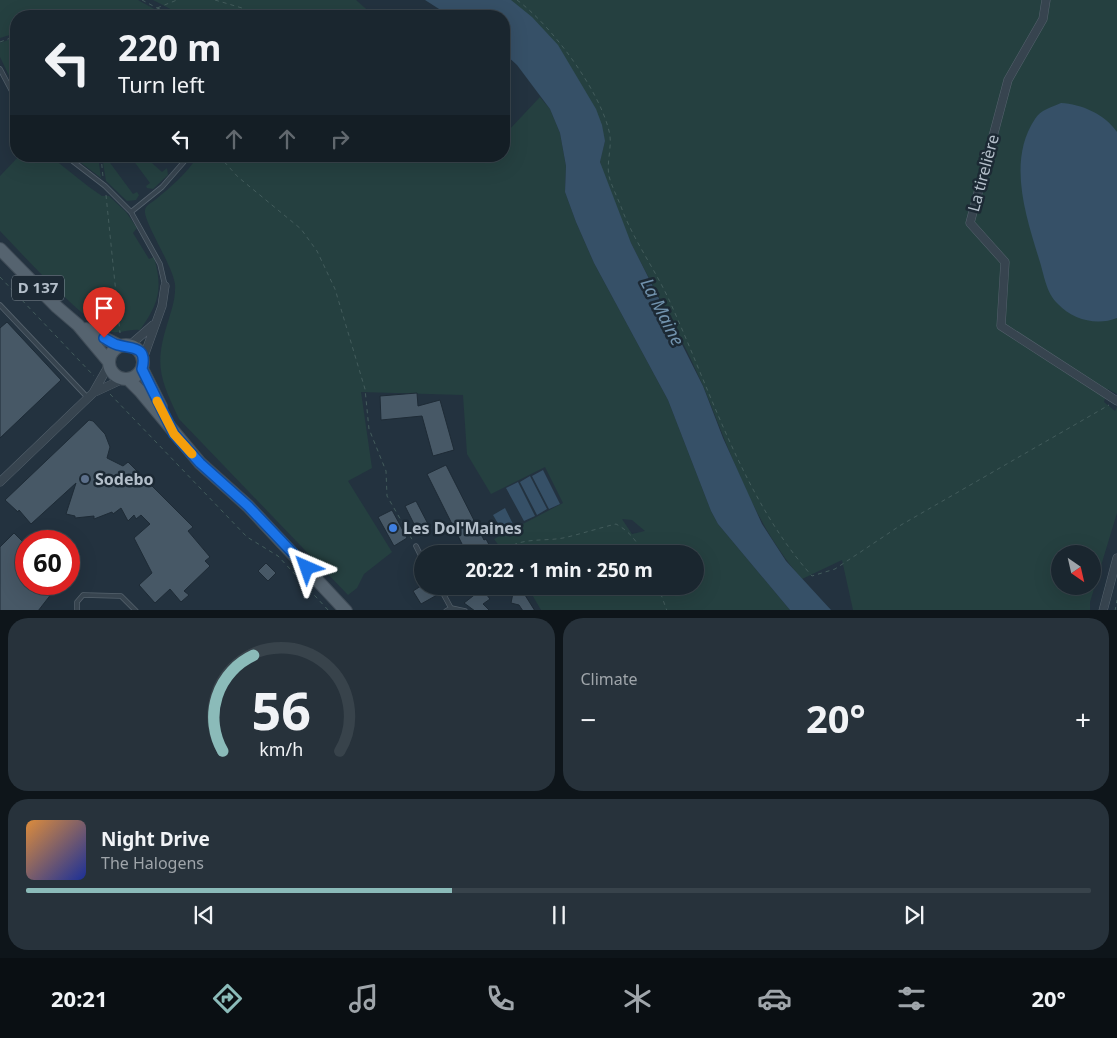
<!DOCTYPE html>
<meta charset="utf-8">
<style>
body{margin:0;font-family:"Noto Sans",sans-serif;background:#27323b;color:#f1f3f6;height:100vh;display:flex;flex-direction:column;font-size:19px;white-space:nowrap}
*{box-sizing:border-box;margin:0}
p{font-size:16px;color:#9fa5aa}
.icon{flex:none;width:28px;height:28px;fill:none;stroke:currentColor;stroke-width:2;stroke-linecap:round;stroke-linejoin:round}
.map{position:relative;height:610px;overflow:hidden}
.side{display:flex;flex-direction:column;gap:8px;padding:8px;background:#0e151a;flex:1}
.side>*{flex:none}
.banner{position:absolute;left:10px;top:10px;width:500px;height:152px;border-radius:20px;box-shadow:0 5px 20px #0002,0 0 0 1px #38434b;background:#1a262f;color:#f1f3f6;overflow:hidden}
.needle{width:32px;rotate:146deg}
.fabs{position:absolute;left:1051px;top:545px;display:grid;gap:10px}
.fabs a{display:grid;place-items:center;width:50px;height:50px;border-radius:50%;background:#1a262f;box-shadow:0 5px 20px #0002,0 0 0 1px #38434b;font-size:25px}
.speed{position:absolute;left:15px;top:530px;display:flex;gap:10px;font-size:25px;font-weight:700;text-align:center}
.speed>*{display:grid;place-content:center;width:65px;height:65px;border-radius:50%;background:#1a262f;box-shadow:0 5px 20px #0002,0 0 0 1px #38434b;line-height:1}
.speed .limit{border:8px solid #d22;background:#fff;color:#111}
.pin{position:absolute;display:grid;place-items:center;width:42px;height:42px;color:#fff;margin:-51px -21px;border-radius:50% 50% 50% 0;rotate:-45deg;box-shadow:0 0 5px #0007}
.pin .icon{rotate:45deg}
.me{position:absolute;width:55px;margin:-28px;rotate:317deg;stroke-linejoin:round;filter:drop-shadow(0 0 4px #0008)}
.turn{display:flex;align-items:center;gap:18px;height:105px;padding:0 25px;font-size:22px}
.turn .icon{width:65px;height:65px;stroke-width:2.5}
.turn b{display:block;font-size:35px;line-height:42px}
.lanes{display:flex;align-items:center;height:48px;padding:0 25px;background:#0003;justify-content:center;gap:25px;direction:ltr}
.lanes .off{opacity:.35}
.big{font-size:38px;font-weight:700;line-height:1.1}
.side .widget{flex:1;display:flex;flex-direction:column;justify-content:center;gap:8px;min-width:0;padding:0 18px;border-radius:20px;background:#27323b}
.side .dial{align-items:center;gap:0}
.dial svg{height:130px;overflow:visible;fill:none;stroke:#38434b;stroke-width:7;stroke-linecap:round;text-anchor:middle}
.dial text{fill:#f1f3f6;stroke:none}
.song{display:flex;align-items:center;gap:15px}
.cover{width:60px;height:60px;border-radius:8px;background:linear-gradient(135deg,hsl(30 70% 55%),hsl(230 70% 35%))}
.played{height:5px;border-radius:2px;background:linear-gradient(90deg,#8bbbb9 40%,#38434b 40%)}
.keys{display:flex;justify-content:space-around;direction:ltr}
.heat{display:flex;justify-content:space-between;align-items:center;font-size:28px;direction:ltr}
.side .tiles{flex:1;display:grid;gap:8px;grid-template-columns:1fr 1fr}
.widget:last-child{grid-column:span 2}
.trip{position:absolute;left:414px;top:545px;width:290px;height:50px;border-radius:25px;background:#1a262f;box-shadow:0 5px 20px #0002,0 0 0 1px #38434b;font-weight:700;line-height:50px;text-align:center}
.menu{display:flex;height:80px;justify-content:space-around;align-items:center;background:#0a0f13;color:#9fa5aa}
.menu .icon{width:35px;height:35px}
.menu .active{color:#8bbbb9}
.menu b{font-size:22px;color:#f1f3f6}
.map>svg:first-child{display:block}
.green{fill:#254040;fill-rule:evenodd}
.water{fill:#365067}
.building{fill:#475866;stroke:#1e2b36}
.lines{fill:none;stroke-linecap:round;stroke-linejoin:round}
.lane-casing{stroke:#55626d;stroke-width:5.5}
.street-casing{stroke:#55626d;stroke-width:9}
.primary-casing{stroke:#414d58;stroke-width:14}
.path{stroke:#435c5c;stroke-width:1;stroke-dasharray:4 4;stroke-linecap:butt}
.lane{stroke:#37444f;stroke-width:4}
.street{stroke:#37444f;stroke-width:8}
.primary{stroke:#55636f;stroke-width:12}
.route-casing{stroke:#114b97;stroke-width:12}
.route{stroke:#1a73e8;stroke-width:9}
.slow{stroke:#f59e0b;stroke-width:9}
.service-dot{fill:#5c6f8a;stroke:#1c2934;stroke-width:2}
.shop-dot{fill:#3f7fe0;stroke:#1c2934;stroke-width:2}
.labels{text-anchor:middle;stroke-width:5;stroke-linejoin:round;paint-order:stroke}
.shield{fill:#1c2934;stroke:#86929d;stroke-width:1}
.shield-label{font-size:15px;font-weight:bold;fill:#b4bfca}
.street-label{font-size:16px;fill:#b4bfca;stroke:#1c2934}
.poi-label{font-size:16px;font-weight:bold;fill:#b4bfca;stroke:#1c2934;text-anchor:start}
.water-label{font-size:18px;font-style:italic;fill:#7293ae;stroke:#1c2934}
</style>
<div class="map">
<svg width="1117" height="611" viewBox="0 0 1117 611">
<rect width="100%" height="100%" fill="#23323f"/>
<path class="green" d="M0,0H138L167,16H142L88,11L68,16H16V33L0,38Z
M153,0H356L374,16H184Z
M509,0H1117V394L1108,389L1104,402L1115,411L1117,407V513L1090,602V610H853L842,560L802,579C754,525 731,454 704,388C683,339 656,293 632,245C620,221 612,193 601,168L600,161L605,141ZM1060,554H1092V586H1060Z
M16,37V90L0,57V43Z
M540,97L550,109L560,133L566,166L565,192L576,222L594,263L668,400L711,511L718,524L790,610H541L527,586H695V554H505L494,539L563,503L545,467L491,494L467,454L463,395L361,392L372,468L348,481L392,552L364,574L357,588L348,595L179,419C161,381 154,366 167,325C171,311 176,299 175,284C172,264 143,221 145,210C146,205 151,203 155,200C171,187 186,174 198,156H212L215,159L219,156H504V130L506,133ZM622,519L632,520L645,531L632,534Z
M19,156H50L89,187L102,196H109L126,212L137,228L133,233L149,259L154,257C163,289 159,303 140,330C128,328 120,335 108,331L106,333C67,302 34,267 0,231V176Z
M72,156H98L101,178Z
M102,156H105L133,194L137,192L139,195L136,200L127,201L106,181Z
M130,156H144L162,172L167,168L168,175L153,189L147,188L146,186L150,183Z"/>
<path class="water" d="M425,0H511L532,17L558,45L596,109L602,125L605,141L600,162L631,243L703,386L723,438L762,524L786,561L831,610H790L718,524L711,511L668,400L594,263L576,222L565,192L566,166L560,133L550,109L517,65L504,53V16H450Z
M1061,103C1081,104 1105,114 1117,132V318C1097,326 1073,320 1058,304C1046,293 1044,274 1039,259C1026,216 1007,161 1035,119C1040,110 1052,107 1061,103Z
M543,470L560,504L549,509L532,476Z
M530,476L547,509L537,515L520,482Z
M518,482L535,516L524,521L506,488Z
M505,508L514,526L503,532L493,515Z"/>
<path class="building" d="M7,322L61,380L0,438V328Z
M417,393L418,406L440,400L454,450L433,456L422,416L381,420L380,396Z
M89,420L93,421L105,434L110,447L107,458L123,466L128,462L193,527L188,531L210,557L205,561L210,566L184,591L189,595L181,602L170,589L155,603L139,585L152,573L134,538L150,524L141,515L136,519L134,515L128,521L121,508L113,514L112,512L94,519V516L75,518V516L66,514L76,483L31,524L19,510L18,512L5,500Z
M446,465L484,540L486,539L494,554H467L427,474Z
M416,501L428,524L417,530L405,506Z
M392,510L407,538L394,546L378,517Z
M14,533L26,545V584H59L38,611H0V547Z
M266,563L276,573L268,581L258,571Z
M421,586H432L437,595L421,604L413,591Z
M482,589L490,599L483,604L490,611H475L464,603Z
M513,593L525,595L535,611H523L519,605L511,603Z"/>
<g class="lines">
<defs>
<path id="lane" d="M0,69L16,99
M66,156L105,186L131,212
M165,286L160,264L131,212L162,187L189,156
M0,305L88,398
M416,546L422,558
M439,586L451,608
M442,591L460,586
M77,611V602L83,595L121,596L136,611
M446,611L451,608L465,611"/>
<path id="street" d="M1046,0L1043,19L1008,80L970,223L1005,262L1001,326L1117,401
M129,346L153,325
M143,359L162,306L165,286
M95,392L123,379
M0,482L93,393L109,365
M1103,611L1117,558"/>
<path id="primary" d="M0,249L57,307L78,325L109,362
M86,329L120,346
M109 362a17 17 0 1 1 34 0a17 17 0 1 1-34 0Z
M142,369L161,407
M128,379L140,391L200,463L248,506L346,611"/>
</defs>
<use href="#lane" class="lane-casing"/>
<use href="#street" class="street-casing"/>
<use href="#primary" class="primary-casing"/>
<path class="path" d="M142,0L157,8L182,16
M215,0L242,8L255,16
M517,0C551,25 599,89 609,131C613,145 606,162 609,176C612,188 619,200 623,212C636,244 656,271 670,302C712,394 744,500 812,576L835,569L901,525L1109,405
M157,8L177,0
M76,16L88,13L120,16
M0,42L16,36
M101,156L103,177
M219,156L238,177L301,229L317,251L335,289L365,389L369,429L386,471L387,496L413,541
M106,195L120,333
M0,277L94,376
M110,394L247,537L278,556L329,611
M500,554C518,536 541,542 563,538C581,534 599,528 616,524C629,531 637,541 643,554
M658,586L667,611
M1115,611L1117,600"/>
<use href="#lane" class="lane"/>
<use href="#street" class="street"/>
<use href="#primary" class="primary"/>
</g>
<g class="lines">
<defs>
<path id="route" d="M104,338C108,340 113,344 118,345C131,349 148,345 142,369L174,434L200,463L248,506L307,568"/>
</defs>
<use href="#route" class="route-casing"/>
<use href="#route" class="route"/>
<path class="slow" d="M157,401L174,434L192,454"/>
</g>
<circle class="service-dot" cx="85" cy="479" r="5"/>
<circle class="shop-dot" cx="393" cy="528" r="5"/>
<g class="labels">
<rect class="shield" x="12" y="275.5" width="52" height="25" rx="4"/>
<g class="shield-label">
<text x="38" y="293">D 137</text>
</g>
<g class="street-label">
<text transform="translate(983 173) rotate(-75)" y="6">La tirelière</text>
</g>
<g class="poi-label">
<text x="95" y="485">Sodebo</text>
<text x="403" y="534">Les Dol'Maines</text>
</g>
<g class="water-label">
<text transform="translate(662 312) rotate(63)" y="6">La Maine</text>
</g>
</g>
</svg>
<div class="fabs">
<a><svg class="needle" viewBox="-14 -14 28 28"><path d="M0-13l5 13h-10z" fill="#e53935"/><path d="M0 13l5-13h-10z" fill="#9fa5aa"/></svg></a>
</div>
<div class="speed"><div class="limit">60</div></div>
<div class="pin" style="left:104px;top:338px;background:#d93025"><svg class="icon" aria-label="arrive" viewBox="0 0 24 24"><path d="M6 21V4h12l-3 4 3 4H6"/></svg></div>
<svg class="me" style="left:307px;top:568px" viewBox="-20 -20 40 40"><path d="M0-17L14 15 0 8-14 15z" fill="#1a73e8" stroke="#fff" stroke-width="4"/></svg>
<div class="trip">20:22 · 1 min · 250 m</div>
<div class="banner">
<div class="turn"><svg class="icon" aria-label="left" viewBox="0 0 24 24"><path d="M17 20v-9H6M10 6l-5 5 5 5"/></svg><div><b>220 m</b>Turn left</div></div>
<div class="lanes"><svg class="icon" aria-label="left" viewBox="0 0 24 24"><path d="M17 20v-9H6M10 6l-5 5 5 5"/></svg><svg class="icon off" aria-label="ahead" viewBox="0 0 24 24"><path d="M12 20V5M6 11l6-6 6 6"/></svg><svg class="icon off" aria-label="ahead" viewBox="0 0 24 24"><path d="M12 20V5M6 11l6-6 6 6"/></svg><svg class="icon off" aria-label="right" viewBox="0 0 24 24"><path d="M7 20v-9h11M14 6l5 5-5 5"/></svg></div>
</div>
</div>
<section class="side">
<div class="tiles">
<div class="widget dial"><svg viewBox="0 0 100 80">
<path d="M14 69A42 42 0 1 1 86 69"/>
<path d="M14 69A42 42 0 0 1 33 10" stroke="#8bbbb9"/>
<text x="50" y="56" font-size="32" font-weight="700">56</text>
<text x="50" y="72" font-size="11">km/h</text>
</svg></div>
<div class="widget"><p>Climate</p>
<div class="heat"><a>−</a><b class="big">20°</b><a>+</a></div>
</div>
<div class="widget">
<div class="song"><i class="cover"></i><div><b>Night Drive</b><p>The Halogens</p></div></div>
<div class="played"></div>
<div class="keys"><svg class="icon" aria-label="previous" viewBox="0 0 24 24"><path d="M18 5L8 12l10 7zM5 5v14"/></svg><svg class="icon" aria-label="pause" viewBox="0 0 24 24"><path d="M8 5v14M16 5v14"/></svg><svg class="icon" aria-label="next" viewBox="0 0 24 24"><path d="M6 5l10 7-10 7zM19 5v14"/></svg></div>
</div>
</div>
</section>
<nav class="menu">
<b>20:21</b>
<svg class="icon active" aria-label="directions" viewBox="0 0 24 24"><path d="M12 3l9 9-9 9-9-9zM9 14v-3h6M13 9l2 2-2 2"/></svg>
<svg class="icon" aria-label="music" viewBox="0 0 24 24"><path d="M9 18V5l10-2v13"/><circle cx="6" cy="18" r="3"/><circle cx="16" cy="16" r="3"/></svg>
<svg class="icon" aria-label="phone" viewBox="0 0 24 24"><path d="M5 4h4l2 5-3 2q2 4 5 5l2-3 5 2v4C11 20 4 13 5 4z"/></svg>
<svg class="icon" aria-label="climate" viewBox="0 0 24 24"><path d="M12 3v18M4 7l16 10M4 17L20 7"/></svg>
<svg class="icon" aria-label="car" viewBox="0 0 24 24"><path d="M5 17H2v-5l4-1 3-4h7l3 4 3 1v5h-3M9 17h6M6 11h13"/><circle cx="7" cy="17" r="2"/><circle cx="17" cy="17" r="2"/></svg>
<svg class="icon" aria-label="filters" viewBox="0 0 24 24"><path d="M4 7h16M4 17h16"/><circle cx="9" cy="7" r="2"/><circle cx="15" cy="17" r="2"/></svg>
<b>20°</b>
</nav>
